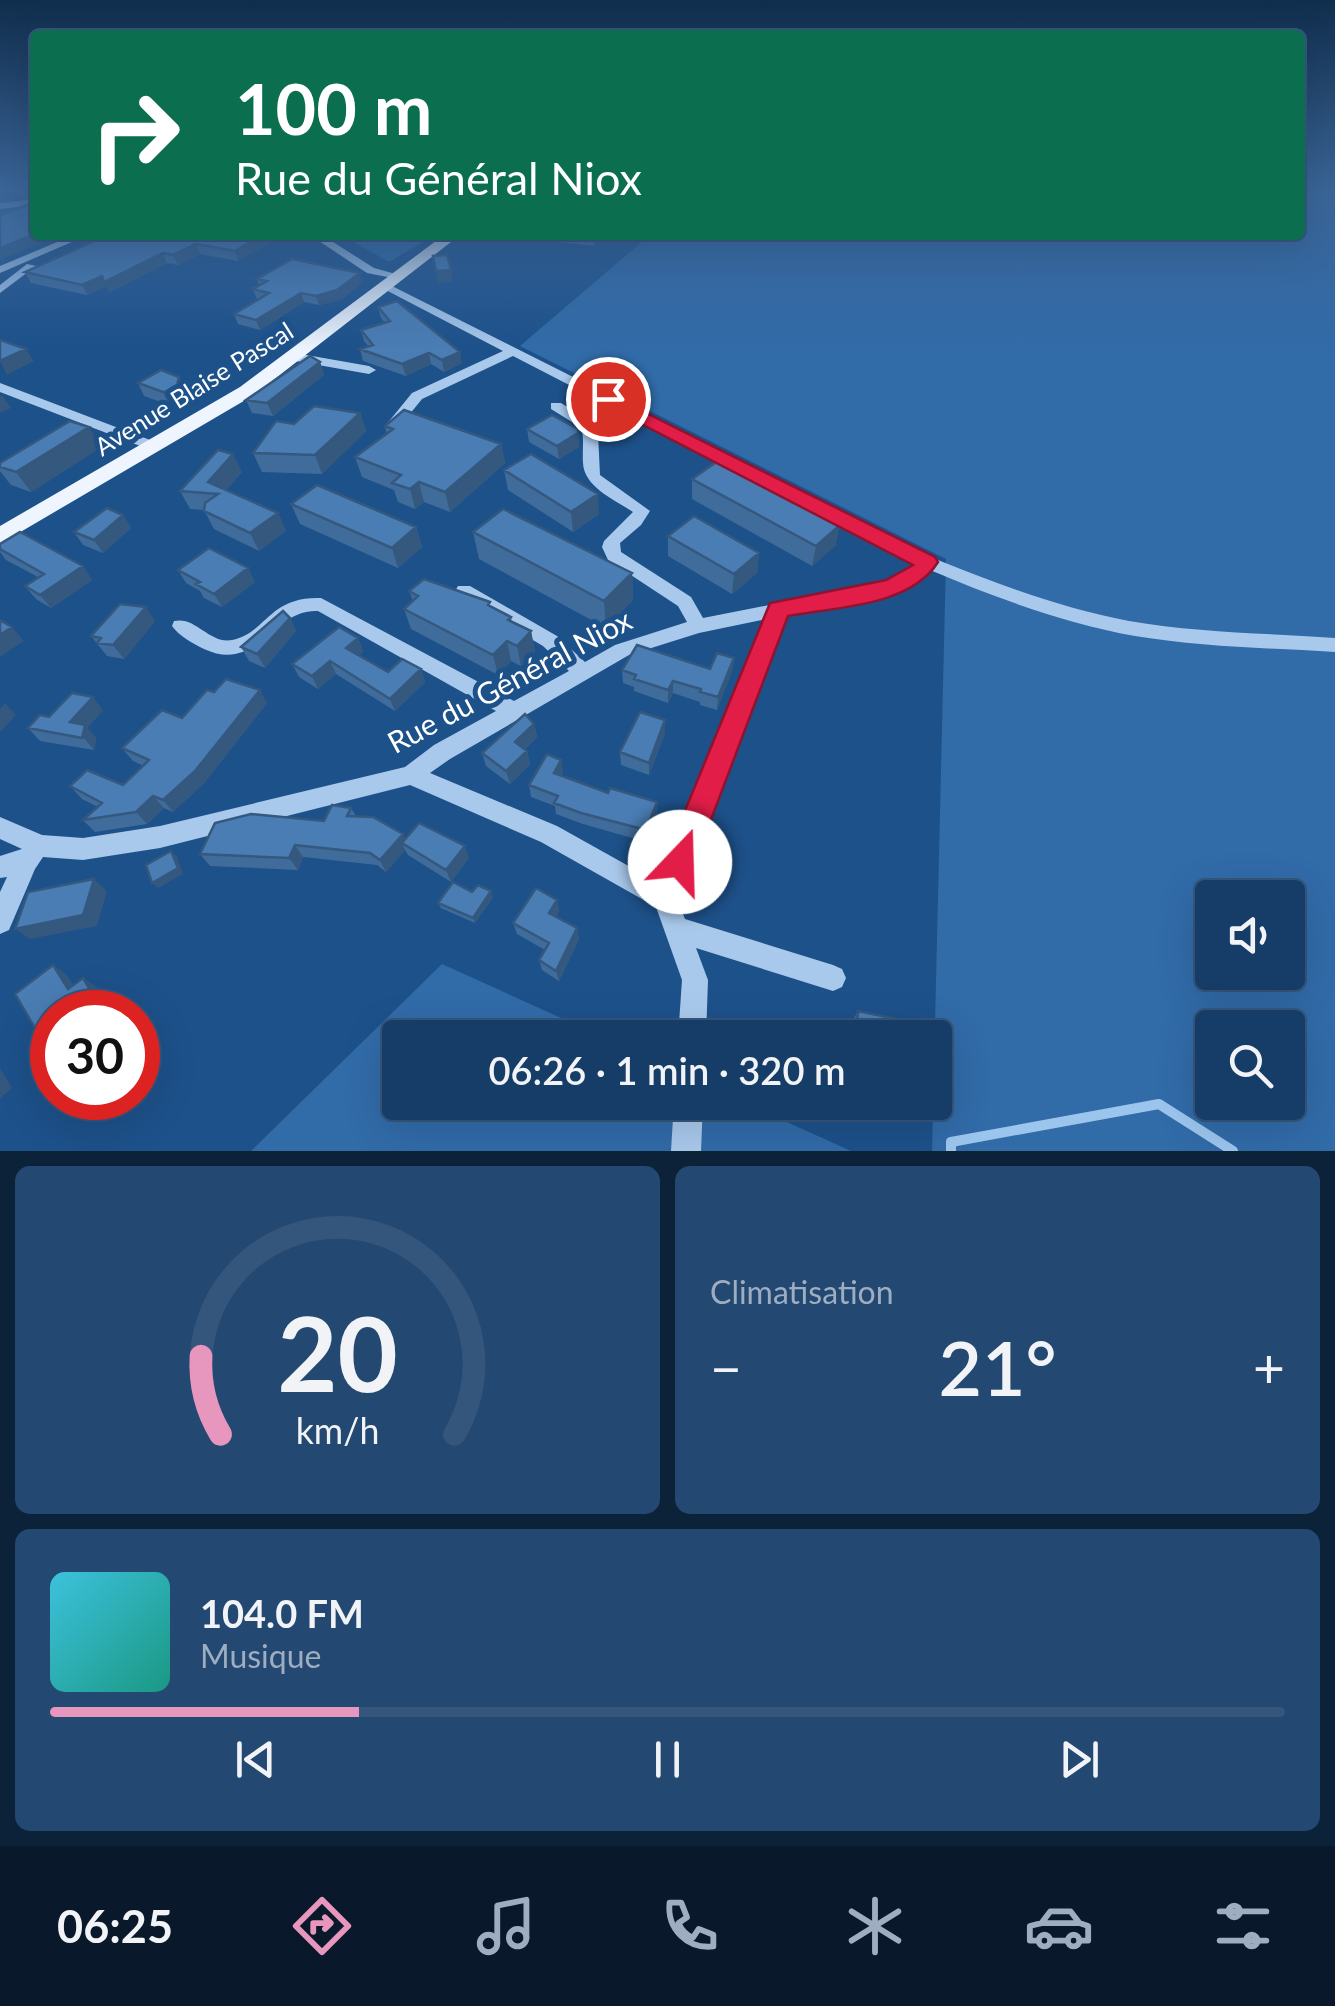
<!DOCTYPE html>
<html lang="fr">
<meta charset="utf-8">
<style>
body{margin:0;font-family:Lato,sans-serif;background:#234871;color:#f1f3f6;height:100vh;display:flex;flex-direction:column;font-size:38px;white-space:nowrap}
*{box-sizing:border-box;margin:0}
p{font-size:32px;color:#9eaec0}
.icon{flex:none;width:55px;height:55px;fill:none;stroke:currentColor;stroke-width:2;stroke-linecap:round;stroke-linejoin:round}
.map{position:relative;height:1151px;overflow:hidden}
.sheet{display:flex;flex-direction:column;gap:15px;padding:15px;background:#0c2239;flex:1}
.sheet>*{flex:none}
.hud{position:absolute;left:30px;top:30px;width:1275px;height:210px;border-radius:10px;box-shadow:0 10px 40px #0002,0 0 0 2px #35567c;background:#0b6e4f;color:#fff;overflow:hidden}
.controls{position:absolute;left:1195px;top:880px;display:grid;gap:20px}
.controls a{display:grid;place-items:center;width:110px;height:110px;border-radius:10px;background:#163d68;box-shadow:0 10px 40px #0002,0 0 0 2px #35567c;font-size:50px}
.speed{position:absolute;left:30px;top:990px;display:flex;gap:20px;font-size:50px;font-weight:700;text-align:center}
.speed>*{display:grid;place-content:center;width:130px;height:130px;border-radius:50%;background:#163d68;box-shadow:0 10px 40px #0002,0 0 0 2px #35567c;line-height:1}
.speed .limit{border:15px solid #d22;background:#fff;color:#111}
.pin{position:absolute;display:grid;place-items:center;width:85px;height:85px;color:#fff;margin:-42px;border:5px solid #fff;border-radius:50%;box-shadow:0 2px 10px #0007}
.me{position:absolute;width:110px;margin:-55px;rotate:21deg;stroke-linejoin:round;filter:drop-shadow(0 0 8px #0008)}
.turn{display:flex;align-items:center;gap:35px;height:210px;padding:0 40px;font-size:45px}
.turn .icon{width:130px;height:130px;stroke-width:2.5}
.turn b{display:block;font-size:70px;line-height:85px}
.big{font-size:75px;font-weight:600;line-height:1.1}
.sheet .card{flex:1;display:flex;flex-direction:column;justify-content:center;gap:15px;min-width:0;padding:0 35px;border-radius:15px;background:#234871}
.sheet .dial{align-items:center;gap:0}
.dial svg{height:260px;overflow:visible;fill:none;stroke:#35567c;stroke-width:7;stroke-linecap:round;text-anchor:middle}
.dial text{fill:#f1f3f6;stroke:none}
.song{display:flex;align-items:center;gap:30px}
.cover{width:120px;height:120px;border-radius:15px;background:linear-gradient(135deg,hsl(190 70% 55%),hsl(170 70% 35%))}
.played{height:10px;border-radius:5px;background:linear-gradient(90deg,#e797bd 25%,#35567c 25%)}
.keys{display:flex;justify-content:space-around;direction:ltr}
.heat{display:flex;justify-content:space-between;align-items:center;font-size:55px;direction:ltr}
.sheet .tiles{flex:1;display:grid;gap:15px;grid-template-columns:1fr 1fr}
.card:last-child{grid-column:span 2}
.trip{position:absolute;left:382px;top:1020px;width:570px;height:100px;border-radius:10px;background:#163d68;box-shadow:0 10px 40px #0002,0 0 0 2px #35567c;font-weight:600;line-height:100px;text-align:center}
.tabs{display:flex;height:160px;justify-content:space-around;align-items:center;background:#09182a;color:#9eaec0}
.tabs .icon{width:70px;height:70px}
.tabs .current{color:#e797bd}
.tabs b{font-size:45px;color:#f1f3f6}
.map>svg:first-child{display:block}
.green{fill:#316ba8;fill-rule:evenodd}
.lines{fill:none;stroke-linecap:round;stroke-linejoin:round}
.stream{stroke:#9cc5ee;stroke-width:10}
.minor{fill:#a9c9ec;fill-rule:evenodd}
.major{fill:#eef5ff;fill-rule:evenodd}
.wall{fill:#406c9b}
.shaded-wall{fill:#34587e}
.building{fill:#4a7db4;stroke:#34587e;stroke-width:2.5}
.route{fill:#e11d48;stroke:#92132f;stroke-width:2.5}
.labels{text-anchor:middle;stroke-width:10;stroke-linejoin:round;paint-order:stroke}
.far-street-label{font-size:25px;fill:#fff;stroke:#1d518a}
.street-label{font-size:30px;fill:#fff;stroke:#1d518a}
</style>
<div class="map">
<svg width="1335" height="1151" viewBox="0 0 1335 1151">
<rect width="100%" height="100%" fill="#1d518a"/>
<path class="green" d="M1300,190H1335V1151H932L946,559L520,346L650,235H1300ZM1212,898H1288V972H1212ZM1212,1028H1288V1102H1212Z
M341,235H435L389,262Z
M442,964L603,1037L400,1038V1102L745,1103L851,1151H251Z"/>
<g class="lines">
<path class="stream" d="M951,1151V1142L1159,1104L1233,1151"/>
<path class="minor" d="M35,199V205L0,209V203Z
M74,235H88L0,273V266Z
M310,235H322L374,268L403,276L398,279L367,273Z
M27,264L36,266L0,293V285Z
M386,283L933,558C997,584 1061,608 1129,621C1197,633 1267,633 1335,638V652C1268,648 1201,647 1135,636C1064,623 996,598 930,570L898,592L786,615L677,899L685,919L833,965L842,969L846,978L842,987L833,991L696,948L708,980L706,1038H678L682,980L656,907L541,842L410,785L160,848L83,860L43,857L35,869L9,930L0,934V892L7,877L0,878V856L22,849L0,839V817L42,835L83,838L160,826L405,767L434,745L496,711L318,611C271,609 258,674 204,649C192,643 179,636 172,626L174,621C196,616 209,644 232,640C266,634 268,596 321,598L514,701L569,671L543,646L458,596L455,591L458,586H470L557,636L585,662L615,645L687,622L678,606L608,560L602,547L604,541L633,512C615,500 584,487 583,463C582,449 585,437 580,422H572L551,409V403H561L577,413L589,412L598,434L600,475L650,511L641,525L620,543L621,552L691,597L703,618L887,582L916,564L513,356L422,399L396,431H386V425L412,393L503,351L382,288V284ZM766,619L659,883L557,826L430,773L450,759L629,655L699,633Z
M295,353L369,366L376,370L369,374L290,360L289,357Z
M0,383L158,443L160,446L153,450L148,449L0,392Z
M674,1102H703L701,1151H671Z"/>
<path class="major" d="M444,235H460L254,395L0,544V526L240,387Z"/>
</g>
<path class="wall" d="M17,190H35V196H20Z
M83,235H283L238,261L200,254L178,265L167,263L110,292L106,286L87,295L31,283L25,272L89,244Z
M547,235H604L594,246L548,241Z
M257,279L363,282L340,300L319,305L304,302L260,330L238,324L234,314L258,299H257L253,289L259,286Z
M378,307L462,363L444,372L431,364L406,376L363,361L360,349L369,347L364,341L361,330L385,323L381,318Z
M320,362L324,375L273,416L252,413L246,400Z
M179,377L185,389L183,403L169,405L144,396L138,383Z
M360,413L366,431L322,474L262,472L253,453L294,424Z
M385,426L501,444L505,463L450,512L424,502L415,509L398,502L394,490L362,477L355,457L387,434Z
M527,429H578L579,447L559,459L529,442Z
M101,447L31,492L11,485L0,471V463Z
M504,470L599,514L573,532L508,490Z
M242,472L226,490L278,513L286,531L259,551L214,529L204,510L190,509L180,491Z
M692,479L836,545L812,566L692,499Z
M291,504L416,527L422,547L398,568L300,524Z
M123,515L131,528L103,553L83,545L74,532Z
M473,532L632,573L633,600L606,628L479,559Z
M668,536L759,553L757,573L732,594L668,556Z
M0,544L83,566L92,580L51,608L36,599L25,586L38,577L6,560L0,552Z
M178,570L255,582L222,607L204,598L200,591L186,583Z
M409,591L492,607L511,617L512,622L531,631L535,652L521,666L511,661L498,675L411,629L404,609L413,601Z
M290,618L296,631L265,668L249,661L241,647Z
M155,621L124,659L107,656L91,636Z
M358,638L363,651L359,655L388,672L421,669L425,682L395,711L336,674L318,689L299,677L292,664Z
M734,658L732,671L717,710L700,705V702L673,693L668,703L634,691V687L623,683L622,670L710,669Z
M267,703L204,783L173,812L164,808L147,824L95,832L83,820L98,807L82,799L70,786L123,785L144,766L133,761L122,748L182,718Z
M103,710L87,728L96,738L94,750L40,741L28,728L49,717Z
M665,720V733L649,775L621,765L620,752Z
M534,724L537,737L525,749L527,751L530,764L510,784L486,766L482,753Z
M563,771L561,776L608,793L657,802V813L646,842L583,824L556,814L555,806L531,797L529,785Z
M351,808L356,816L406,839L469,858L451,882L408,855L405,850L386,872L377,865L303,857L298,870L210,866L200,854L324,821Z
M493,897L475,923L441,908L438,903Z
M557,900L559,911L556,916L577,928L579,939L559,981L542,970L539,960L545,950L517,934L513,923Z
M858,1011L910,1038H852L853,1020Z"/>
<path class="shaded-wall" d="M35,234L60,235L0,260V248Z
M263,235H283L238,261L235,251Z
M594,235H604L594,246L593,236Z
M196,244L200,254L178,265L173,255Z
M163,253L167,263L110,292L106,286L87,295L82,285Z
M451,270L453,281L438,283L436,271Z
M360,273L363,282L340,300L319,305L316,296Z
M301,293L304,302L260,330L256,320Z
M26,349L34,361L7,375L0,361Z
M460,352L462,363L444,372L442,360Z
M429,353L431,364L406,376L402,364Z
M320,362L324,375L273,416L267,403Z
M179,377L185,389L183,403L169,405L163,392Z
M2,395L11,408L0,413V396Z
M360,413L366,431L322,474L315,455Z
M89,427L101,447L31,492L16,472Z
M578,433L579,447L559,459L557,446Z
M501,444L505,463L450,512L445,492Z
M233,454L242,472L219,497L208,482Z
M419,482L424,502L415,509L410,489Z
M598,494L599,514L573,532L571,512Z
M278,513L286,531L259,551L250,533Z
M123,515L131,528L103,553L94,540Z
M840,525L836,545L812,566L816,546Z
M416,527L422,547L398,568L392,548Z
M759,553L757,573L732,594L734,574Z
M83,566L92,580L51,608L40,595Z
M248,568L255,582L222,607L214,594Z
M632,573L633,600L606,628L604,601Z
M146,607L155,621L124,659L113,645Z
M290,618L296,631L265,668L257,654Z
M12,627L24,641L0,657V635Z
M531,631L535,652L521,666L517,646Z
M358,638L363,651L352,661L346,648Z
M507,641L511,661L498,675L493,655Z
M734,658L732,671L717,710L718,697Z
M330,661L336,674L318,689L312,676Z
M421,669L425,682L395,711L390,699Z
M673,681V693L668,703V690Z
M260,690L267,703L204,783L173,812L163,800Z
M93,697L103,710L87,728L96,738L94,750L70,722Z
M5,703L16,715L0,732V709Z
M665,720V733L649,775V763Z
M534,724L537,737L518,755L515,742Z
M527,751L530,764L510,784L506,771Z
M561,760L563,771L556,784L554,773Z
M153,796L164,808L147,824L136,812Z
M657,802V813L646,842V830Z
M403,834L409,846L402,843L405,850L386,872L380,860Z
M295,845L303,857L298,870L289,858Z
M465,846L469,858L451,882L446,870Z
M171,851L177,857L183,874L158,888L152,883Z
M94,879L107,891L97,926L30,939L15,929Z
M491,891L493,897L475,923L473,918Z
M557,900L559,911L552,924L549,913Z
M577,928L579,939L559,981L556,971Z
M53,965L67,975L82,998L68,989Z
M83,978L97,987L109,1007L102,1012H90L86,1005Z
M139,1021L146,1025L159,1044L138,1064Z
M0,1068L12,1088L0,1099Z"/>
<path class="building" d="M35,202V234L0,248V215Z
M87,235H263L235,251L196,244L173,255L163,253L104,282L102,276L82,285L25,272L101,238Z
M447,255L451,270L436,271L433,256Z
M292,259L360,273L337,290L316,296L301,293L256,320L234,314L269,293L253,289L267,281L257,279Z
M397,301L460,352L442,360L429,353L402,364L360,349L373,345L361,330L390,321L378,307Z
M0,340L26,349L0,361Z
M310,356L320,362L267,403L246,400Z
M161,370L179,377L176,390L163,392L138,383Z
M314,406L360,413L315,455L253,453L276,421L294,424Z
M404,410L501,444L445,492L419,482L410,489L392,483L401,475L355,457L393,429L385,426Z
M552,415L578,429V433L557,446L527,429Z
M70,421L89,427L16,472L0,467V463Z
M218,450L233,454L208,482L278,513L250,533L204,511L205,503L218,494L180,491Z
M531,454L598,494L571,512L504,470Z
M718,461L840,525L816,546L692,479Z
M317,485L416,527L392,548L291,504Z
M107,508L123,515L94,540L74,532Z
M503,509L632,573L604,601L473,532Z
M694,516L759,553L734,574L668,536Z
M20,532L83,566L40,595L25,586L44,574L0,549V544Z
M209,548L248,568L214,594L196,584L200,582L178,570Z
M424,579L490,602L488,605L511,617L508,620L531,631L517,646L507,641L493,655L404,609L418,596L409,591Z
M120,604L146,607L113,645L97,643L101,638L91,636Z
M283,611L290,618L257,654L241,647Z
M0,620L12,627L0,635Z
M339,627L358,638L346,648L388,672L402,659L421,669L390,699L330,661L312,676L292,664Z
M637,645L710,669L717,653L734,658L718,697L700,692L701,689L673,681L668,690L634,679L636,675L622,670Z
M226,679L260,690L195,771L163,800L153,796L136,812L83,820L102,803L70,786L87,770L123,785L149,760L122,748L162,710L182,718L207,690L214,692Z
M72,693L93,697L70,722L85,725L82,738L28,728L40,715L49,717Z
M640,712L665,720L649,763L620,752Z
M525,714L534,724L515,742L527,751L506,771L482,753Z
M547,754L561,760L554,773L608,793L610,788L657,802L646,830L581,813L554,803L558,796L529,785Z
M332,805L351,808L347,816L373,817L403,834L380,860L370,853L295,845L289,858L200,854L215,823L251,814L324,821Z
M419,823L465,846L446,870L402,843Z
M171,851L178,868L152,883L146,865Z
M94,879L83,915L15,929L28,892Z
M453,882L472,892L478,885L491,891L473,918L438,903Z
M536,888L557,900L549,913L577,928L556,971L539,960L549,943L513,923Z
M53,965L68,989L83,978L95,998L86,1005L90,1012H52V1042L46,1047L15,994Z
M858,1011L910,1022V1038H856Z
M139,1021L152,1040L138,1053V1022Z"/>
<linearGradient id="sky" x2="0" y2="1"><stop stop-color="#102d4c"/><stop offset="0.54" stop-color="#3a6598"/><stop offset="1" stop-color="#3a6598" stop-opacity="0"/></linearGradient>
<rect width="1335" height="351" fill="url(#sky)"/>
<path class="route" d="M608,394L935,557L938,562C910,607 835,607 788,616L695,862L690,873L680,877L669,873L664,862L770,603L886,580L913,565L601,403L599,399Z"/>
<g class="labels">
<g class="far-street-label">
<text transform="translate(194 389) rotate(-32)" y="9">Avenue Blaise Pascal</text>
</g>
<g class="street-label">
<text transform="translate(510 682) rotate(-28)" y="10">Rue du Général Niox</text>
</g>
</g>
</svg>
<div class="controls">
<a><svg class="icon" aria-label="sound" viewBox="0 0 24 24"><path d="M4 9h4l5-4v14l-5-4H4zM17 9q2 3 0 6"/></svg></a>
<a><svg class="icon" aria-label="search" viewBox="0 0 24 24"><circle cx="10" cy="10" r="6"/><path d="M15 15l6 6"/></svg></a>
</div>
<div class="speed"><div class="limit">30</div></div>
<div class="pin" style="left:608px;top:399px;background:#d93025"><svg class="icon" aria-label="arrive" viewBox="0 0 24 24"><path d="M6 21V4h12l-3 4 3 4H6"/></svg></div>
<svg class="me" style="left:680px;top:862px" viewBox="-20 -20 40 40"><circle r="19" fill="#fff"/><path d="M0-13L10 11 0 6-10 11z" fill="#e11d48"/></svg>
<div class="trip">06:26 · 1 min · 320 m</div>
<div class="hud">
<div class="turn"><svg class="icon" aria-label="right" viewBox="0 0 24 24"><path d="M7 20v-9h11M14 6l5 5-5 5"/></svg><div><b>100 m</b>Rue du Général Niox</div></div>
</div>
</div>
<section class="sheet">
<div class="tiles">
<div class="card dial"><svg viewBox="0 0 100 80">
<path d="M14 69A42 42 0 1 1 86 69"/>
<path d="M14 69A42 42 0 0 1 8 45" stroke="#e797bd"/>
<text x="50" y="56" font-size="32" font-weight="700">20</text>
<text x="50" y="72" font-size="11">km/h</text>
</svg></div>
<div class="card"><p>Climatisation</p>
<div class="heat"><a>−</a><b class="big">21°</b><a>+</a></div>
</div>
<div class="card">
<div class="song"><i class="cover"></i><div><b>104.0 FM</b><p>Musique</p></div></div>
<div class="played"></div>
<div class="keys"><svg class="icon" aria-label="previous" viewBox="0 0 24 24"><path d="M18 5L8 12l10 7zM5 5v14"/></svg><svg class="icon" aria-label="pause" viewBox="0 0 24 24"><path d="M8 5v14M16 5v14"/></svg><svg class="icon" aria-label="next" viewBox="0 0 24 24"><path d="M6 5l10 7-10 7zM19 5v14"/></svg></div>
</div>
</div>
</section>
<nav class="tabs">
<b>06:25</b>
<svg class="icon current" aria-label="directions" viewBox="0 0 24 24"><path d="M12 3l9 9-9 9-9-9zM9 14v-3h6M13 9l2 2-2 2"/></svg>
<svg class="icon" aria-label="music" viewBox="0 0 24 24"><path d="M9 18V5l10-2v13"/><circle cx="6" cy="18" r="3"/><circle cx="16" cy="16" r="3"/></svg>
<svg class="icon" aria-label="phone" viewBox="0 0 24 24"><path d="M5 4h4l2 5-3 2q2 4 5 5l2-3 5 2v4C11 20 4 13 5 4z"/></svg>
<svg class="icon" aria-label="climate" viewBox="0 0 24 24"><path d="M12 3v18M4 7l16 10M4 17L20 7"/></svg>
<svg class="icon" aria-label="car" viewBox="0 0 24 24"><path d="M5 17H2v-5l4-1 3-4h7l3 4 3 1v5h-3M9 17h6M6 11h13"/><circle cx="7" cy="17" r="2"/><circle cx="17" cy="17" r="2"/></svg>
<svg class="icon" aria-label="filters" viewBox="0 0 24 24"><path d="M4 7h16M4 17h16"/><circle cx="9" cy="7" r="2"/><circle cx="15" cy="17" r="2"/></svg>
</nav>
